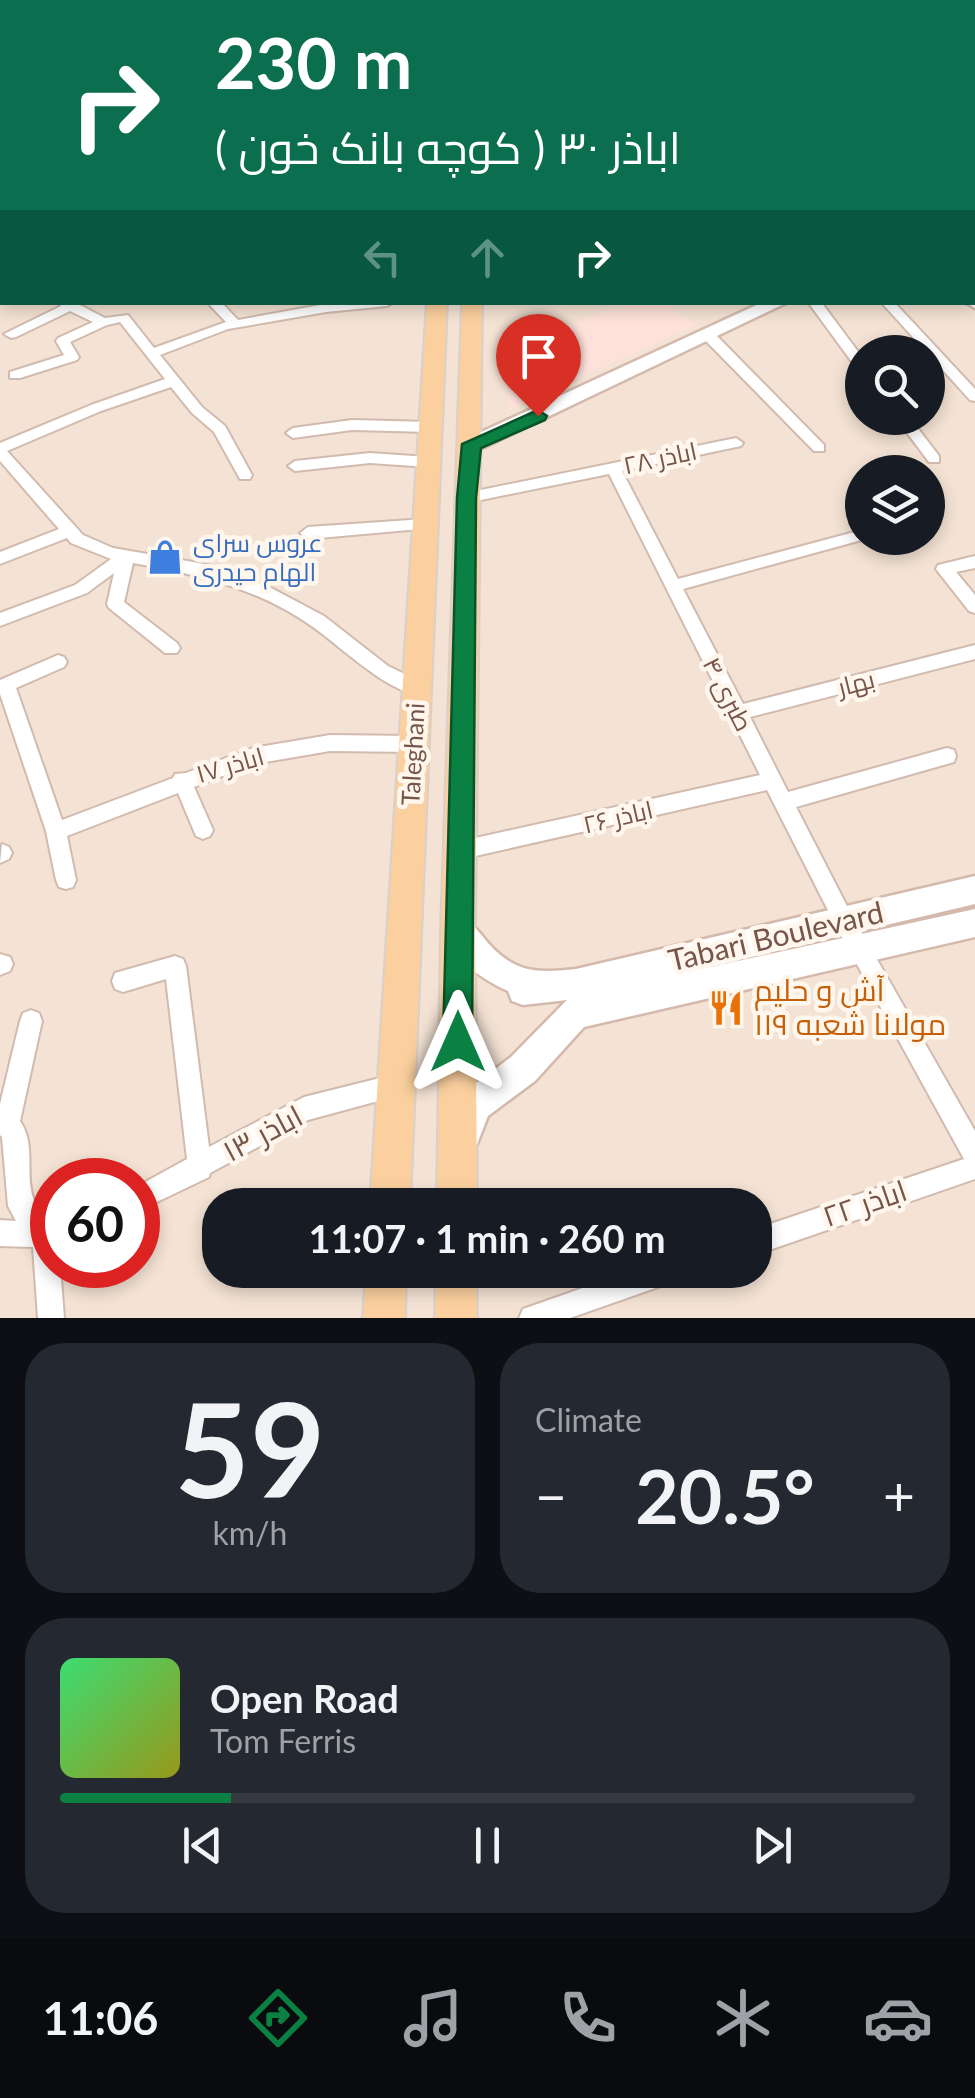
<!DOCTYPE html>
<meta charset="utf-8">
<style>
body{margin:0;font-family:Lato,Cairo,sans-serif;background:#242831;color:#f1f3f6;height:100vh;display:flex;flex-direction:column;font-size:38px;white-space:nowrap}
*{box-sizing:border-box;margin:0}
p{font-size:32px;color:#9ea1a6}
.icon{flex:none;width:55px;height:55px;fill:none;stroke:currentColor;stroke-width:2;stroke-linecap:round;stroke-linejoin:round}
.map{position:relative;height:1318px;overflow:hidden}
.details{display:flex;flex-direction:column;gap:25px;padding:25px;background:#0d0f14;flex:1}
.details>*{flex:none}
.banner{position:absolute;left:0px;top:0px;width:975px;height:305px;box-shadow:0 5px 15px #0003;background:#0b6e4f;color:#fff;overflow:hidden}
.fabs{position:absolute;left:845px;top:335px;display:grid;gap:20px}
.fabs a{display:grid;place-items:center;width:100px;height:100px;border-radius:50%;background:#171b24;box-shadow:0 5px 15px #0003;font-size:50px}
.speed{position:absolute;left:30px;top:1158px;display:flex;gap:20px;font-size:50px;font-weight:700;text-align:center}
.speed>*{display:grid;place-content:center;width:130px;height:130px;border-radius:50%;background:#171b24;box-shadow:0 5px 15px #0003;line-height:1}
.speed .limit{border:15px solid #d22;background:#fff;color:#111}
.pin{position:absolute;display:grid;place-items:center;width:85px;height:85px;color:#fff;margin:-102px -42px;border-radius:50% 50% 50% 0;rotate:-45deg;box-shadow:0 0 10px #0007}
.pin .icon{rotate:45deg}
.me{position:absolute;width:110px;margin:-55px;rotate:0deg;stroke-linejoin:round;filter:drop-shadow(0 0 8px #0008)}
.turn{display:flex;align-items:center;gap:35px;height:210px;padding:0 50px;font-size:45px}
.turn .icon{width:130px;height:130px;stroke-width:2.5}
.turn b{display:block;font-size:70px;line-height:85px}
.lanes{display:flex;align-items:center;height:95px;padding:0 50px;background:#0003;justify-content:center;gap:50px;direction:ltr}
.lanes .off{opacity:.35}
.big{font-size:75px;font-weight:700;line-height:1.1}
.details .widget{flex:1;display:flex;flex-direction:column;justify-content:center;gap:15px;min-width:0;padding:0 35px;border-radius:40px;background:#242831}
.details .dial{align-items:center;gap:0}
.dial b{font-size:130px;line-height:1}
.song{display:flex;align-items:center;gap:30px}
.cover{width:120px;height:120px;border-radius:15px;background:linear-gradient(135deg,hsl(140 70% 55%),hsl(60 70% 35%))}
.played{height:10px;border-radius:5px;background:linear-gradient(90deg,#0b8043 20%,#363941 20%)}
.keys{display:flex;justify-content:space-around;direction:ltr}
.heat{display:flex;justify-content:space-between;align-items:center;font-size:55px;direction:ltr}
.details .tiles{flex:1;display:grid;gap:25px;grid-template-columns:1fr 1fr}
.widget:last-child{grid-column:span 2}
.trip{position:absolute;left:202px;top:1188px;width:570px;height:100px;border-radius:40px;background:#171b24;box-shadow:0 5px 15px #0003;font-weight:700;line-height:100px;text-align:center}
.menu{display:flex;height:160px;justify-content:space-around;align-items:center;background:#090b0e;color:#9ea1a6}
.menu .icon{width:70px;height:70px}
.menu .active{color:#0b8043}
.menu b{font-size:45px;color:#f1f3f6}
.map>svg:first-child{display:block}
.residential{fill:#f4e3d4;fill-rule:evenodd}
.commercial{fill:#fde1da}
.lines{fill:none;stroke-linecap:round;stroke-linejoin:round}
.street-casing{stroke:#d1bbae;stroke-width:4}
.secondary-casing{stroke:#d4baac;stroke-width:5}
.primary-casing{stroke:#d9d0cc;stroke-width:4}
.street{fill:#fff;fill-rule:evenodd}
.secondary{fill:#fff;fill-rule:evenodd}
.primary{fill:#fbd09e;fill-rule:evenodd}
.route{fill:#0b8043;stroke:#07532c;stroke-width:2.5}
.labels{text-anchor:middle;stroke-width:9;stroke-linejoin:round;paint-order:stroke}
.street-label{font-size:25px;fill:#76564a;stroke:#fff6ed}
.shop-label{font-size:25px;fill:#366cbe;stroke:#fff6ed;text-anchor:start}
.near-street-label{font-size:30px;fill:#76564a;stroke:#fff6ed}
.near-food-label{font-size:30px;fill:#c56008;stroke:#fff6ed;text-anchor:start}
</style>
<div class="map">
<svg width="975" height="1318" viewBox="0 0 975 1318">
<rect width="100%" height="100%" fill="#fdf2e6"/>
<path class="residential" d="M0,0H975V1318H0ZM2,2H972V302H2ZM862,352H928V418H862ZM862,472H928V538H862ZM52,1180H138V1265H52ZM220,1205H755V1270H220Z"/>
<path class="commercial" d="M663,302L696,325L509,410L507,325L573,324L622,303Z"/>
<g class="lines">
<defs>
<path id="street" d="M152,0H160L161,2H153Z
M248,0H256L257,2H249Z
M0,15L2,16V20L0,21Z
M975,23V29L972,30V24Z
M0,37H2V43H0Z
M2,62V68L0,69V63Z
M0,86L2,87V93L0,92Z
M0,153H2V161H0Z
M0,209H2V215H0Z
M2,261V269L0,270V262Z
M972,266H975V274H972Z
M57,302H74L105,318L128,315L154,348L226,322L207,302H221L238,320L326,304L393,302L387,306L326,312L228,329L160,355L202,407L225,426L252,475L250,479H240L214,432L192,413L171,387L101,411L7,451L83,535L113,548L210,565L273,589L324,616L388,666L423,683L426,688L423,693C395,700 337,643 313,627C256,587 199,575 133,563L124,602L177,643L180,648L177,653H165L109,608L107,604L114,573L87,593L0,626V613L75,585L111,559L71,543L67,538L0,564V552L59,529L0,461V443L91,405L165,379L120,322L107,325L70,342L79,357L77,360L20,378H10V372L64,355L56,341L58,338L93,322L70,311L16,337L11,338L4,334L61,306Z
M808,302H821L862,357V370L857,369Z
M881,302H894L975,389V401L970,400Z
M709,332L714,333L824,445V451H814L704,339V333Z
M896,418H910L939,456V462H929Z
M352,420L430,422L437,427L430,432L352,430L293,438L286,433L293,428Z
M736,438L743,443L741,446L622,471L678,579L862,530V538H869L683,589L743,704L975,645V659L750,717L788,792L947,748L954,750L956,756L954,762L796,807L851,914L975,1131V1179L755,1255V1229L964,1159L837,928L767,790L462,859L455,856L452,850L455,844L462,841L760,775L609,474L466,503L458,498L466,493Z
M370,453L428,457L435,462L428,467L370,463L295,471L288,466L295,461Z
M928,514L934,515L936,520L928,525Z
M425,519L433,524L431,528L308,539L300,533L308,527Z
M975,556V568L956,572L975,595V613L969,611L936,569L938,565Z
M58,655L64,657L67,662L64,667L16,688L62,820L173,778L175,774L186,773L253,748L330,735L414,736L421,739L423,744L421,749L414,752L330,751L254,764L194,787L213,830L210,836L203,839L196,836L178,793L67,836L76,880L73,887L66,889L59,887L56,880L46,831L0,694V680Z
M2,844L9,847L12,853L9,859L0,863Z
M0,954L10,957L13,964L10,971L0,975Z
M175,956L183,959L186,966L209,1147L304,1097L396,1074L404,1078L408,1086L404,1094L308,1120L210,1173L209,1177L138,1211V1186L187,1159L166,979L123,992L115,989L112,981L115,973Z
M31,1010L39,1013L42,1021L20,1121C42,1153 13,1193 52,1223V1265H60L64,1318H38L33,1247L0,1246V1220L16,1221L8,1206L2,1137L0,1135V1104L20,1021L23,1013Z
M634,1270H685L681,1279L570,1318H519L523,1309Z"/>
<path id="secondary" d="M975,206V216L972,217V207Z
M972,295H975V308L965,302H972Z
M763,302H788L478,450L471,452L461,445L464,440Z
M975,876V904L697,970L975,909V937L584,1027L535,1081L488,1116L477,1144L465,1149L453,1144L448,1132L463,1093L511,1057L567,1000L523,1005L512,1001L508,991C479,978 456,960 443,931L447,921L458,917C472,922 479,932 488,943C516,974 538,973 576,969Z"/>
<path id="primary" d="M446,0H460V2H447Z
M466,0H480V2H467Z
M817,0H835L837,2H819Z
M972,65H975V74H972Z
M427,302H447L410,1205H370Z
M462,302H482L475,931L477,1205H437L441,931Z
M366,1270H406L405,1318H363Z
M436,1270H476L477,1318H435Z"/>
</defs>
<use href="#street" class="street-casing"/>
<use href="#secondary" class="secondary-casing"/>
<use href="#primary" class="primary-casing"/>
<use href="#street" class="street"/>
<use href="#secondary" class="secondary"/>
<use href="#primary" class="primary"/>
</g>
<path class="route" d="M538,410L547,416L545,420L481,448L476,498L472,1042L468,1052L458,1057L447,1052L443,1042L457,498L462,444Z"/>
<defs>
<symbol id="shop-bare" viewBox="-9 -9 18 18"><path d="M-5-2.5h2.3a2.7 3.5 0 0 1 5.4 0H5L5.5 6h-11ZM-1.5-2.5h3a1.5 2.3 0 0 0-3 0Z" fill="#3f7fe0" stroke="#fff6ed" stroke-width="2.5" paint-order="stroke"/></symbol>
<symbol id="restaurant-bare" viewBox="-9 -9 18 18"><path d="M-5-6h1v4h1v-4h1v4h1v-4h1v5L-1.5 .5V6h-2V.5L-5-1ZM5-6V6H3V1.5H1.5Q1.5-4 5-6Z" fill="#e8710a" stroke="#fff6ed" stroke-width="2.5" paint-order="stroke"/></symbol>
</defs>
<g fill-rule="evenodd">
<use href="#shop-bare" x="140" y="532" width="50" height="50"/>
<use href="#restaurant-bare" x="701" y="983" width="50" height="50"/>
</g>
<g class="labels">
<g class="street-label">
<text transform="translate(660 458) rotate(-12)" y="9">اباذر ۲۸</text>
<text transform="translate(856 683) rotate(-14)" y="9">بهار</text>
<text transform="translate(728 694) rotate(63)" y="9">طبری ۴</text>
<text transform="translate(413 754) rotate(-87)" y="9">Taleghani</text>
<text transform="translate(230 765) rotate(-16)" y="9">اباذر ۱۷</text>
<text transform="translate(618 817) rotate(-13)" y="9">اباذر ۲۶</text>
</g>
<g class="shop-label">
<text x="193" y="552">عروس سرای<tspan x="193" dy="29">الهام حیدری</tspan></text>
</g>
<g class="near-street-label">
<text transform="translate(776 937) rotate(-13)" y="10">Tabari Boulevard</text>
<text transform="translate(263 1134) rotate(-28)" y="10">اباذر ۱۳</text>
<text transform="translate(865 1204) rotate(-19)" y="10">اباذر ۲۲</text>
</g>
<g class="near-food-label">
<text x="754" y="1001">آش و حلیم<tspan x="754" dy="34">مولانا شعبه ۱۱۹</tspan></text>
</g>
</g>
</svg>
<div class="fabs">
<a><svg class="icon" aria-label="search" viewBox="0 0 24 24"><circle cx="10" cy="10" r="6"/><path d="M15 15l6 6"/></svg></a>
<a><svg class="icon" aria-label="layers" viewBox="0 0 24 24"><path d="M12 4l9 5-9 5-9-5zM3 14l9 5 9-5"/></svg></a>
</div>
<div class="speed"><div class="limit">60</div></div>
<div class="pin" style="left:538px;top:416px;background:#d93025"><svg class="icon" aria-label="arrive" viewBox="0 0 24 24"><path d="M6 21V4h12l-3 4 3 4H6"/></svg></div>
<svg class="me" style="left:458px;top:1042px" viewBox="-20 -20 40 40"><path d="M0-17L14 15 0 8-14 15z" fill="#0b8043" stroke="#fff" stroke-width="4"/></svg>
<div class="trip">11:07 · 1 min · 260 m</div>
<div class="banner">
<div class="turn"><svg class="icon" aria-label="right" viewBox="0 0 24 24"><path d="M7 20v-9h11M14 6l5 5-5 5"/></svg><div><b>230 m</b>اباذر ۳۰ ( کوچه بانک خون )</div></div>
<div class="lanes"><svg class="icon off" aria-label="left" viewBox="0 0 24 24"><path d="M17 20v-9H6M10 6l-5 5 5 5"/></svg><svg class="icon off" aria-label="ahead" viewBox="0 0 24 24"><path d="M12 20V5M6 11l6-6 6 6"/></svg><svg class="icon" aria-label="right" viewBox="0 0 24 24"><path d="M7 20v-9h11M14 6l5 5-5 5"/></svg></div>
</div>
</div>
<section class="details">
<div class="tiles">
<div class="widget dial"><b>59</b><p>km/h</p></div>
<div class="widget"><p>Climate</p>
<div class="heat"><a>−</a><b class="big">20.5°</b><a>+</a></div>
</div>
<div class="widget">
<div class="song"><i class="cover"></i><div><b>Open Road</b><p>Tom Ferris</p></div></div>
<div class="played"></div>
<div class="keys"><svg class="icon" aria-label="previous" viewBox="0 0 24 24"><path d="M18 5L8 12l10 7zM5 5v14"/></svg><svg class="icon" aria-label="pause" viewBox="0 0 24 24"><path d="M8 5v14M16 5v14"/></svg><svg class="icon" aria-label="next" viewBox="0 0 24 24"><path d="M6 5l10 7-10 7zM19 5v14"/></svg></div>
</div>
</div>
</section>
<nav class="menu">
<b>11:06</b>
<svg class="icon active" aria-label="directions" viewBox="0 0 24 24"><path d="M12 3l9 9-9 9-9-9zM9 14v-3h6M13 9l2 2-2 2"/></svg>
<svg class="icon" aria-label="music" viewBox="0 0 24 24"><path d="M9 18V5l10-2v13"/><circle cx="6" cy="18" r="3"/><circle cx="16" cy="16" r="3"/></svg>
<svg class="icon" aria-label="phone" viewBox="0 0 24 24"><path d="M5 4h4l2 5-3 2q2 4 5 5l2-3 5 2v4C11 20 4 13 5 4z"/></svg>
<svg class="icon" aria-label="climate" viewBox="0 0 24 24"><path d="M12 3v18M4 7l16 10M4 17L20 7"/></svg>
<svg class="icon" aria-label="car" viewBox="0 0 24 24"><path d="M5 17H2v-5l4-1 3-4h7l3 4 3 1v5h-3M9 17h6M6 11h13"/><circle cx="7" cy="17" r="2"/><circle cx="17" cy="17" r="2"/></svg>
</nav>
